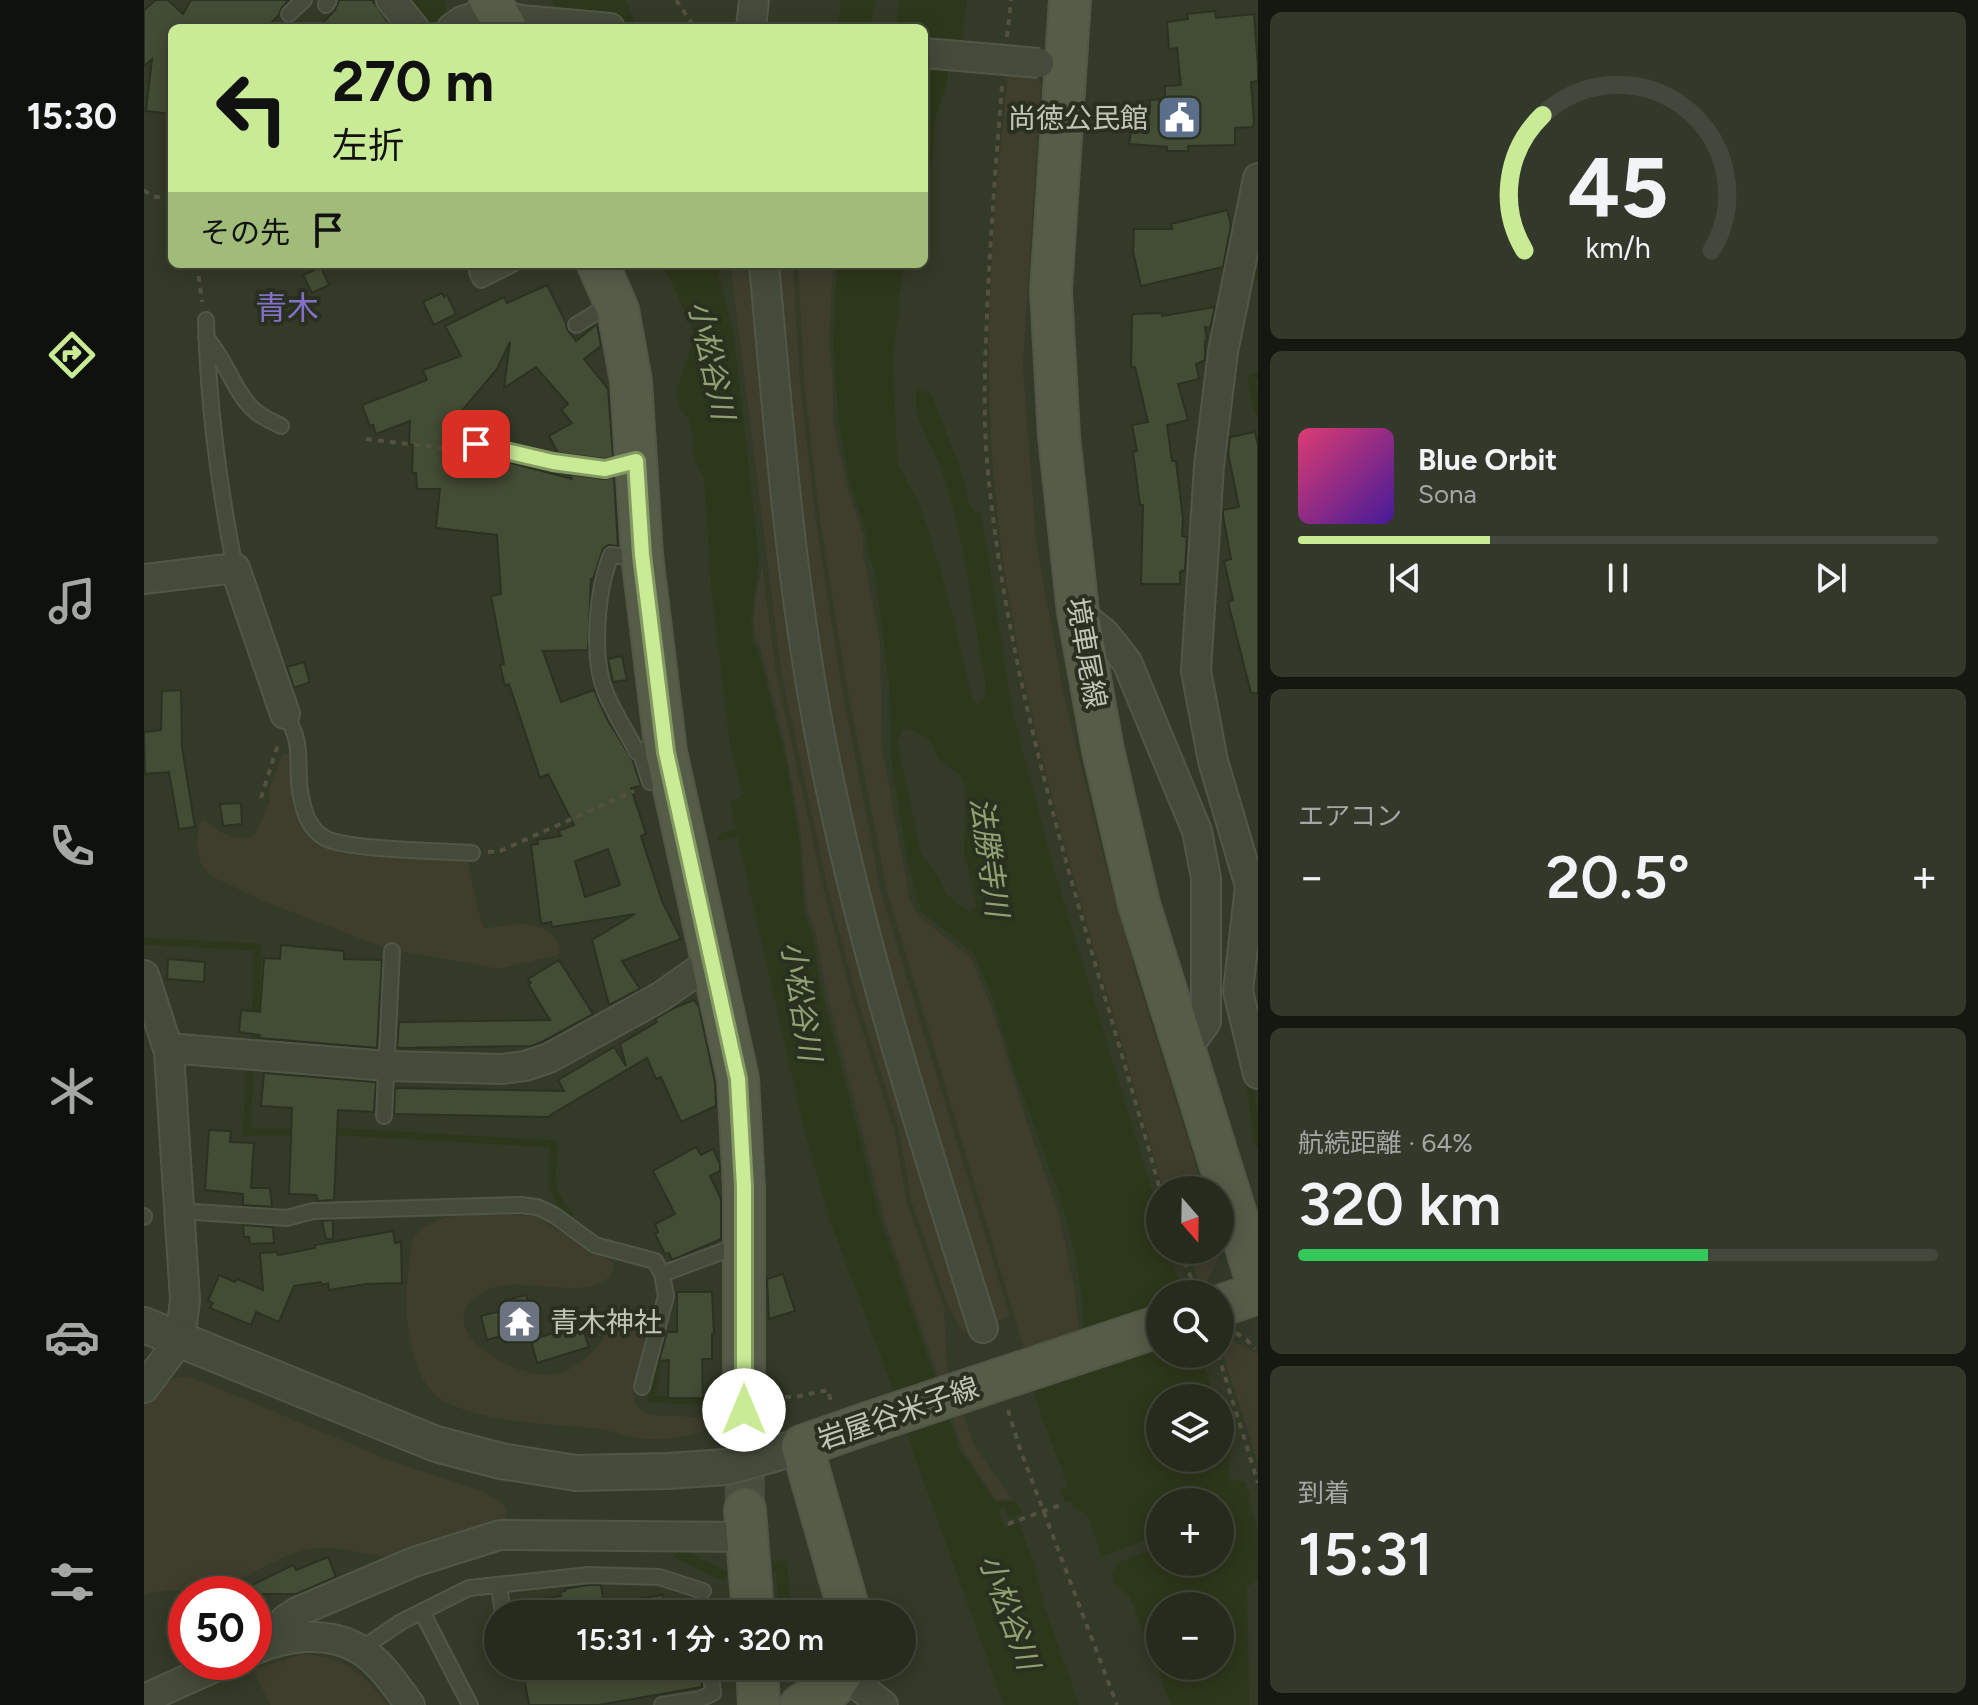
<!DOCTYPE html>
<html lang="ja">
<meta charset="utf-8">
<style>
body{margin:0;font-family:Figtree,"Noto Sans JP",sans-serif;background:#32382a;color:#f1f3f6;height:100vh;display:flex;flex-direction:column;font-size:30px;white-space:nowrap}
*{box-sizing:border-box;margin:0}
p{font-size:26px;color:#a4a7a4}
.icon{flex:none;width:44px;height:44px;fill:none;stroke:currentColor;stroke-width:2;stroke-linecap:round;stroke-linejoin:round}
.map{position:relative;flex:1;overflow:hidden}
.sheet{display:flex;flex-direction:column;gap:12px;padding:12px;background:#151810;width:720px}
.sheet>*{flex:none}
.hud{position:absolute;left:24px;top:24px;width:760px;height:244px;border-radius:12px;box-shadow:0 4px 20px #0003,0 0 0 2px #42483b;background:#c9eb96;color:#111;overflow:hidden}
.needle{width:52px;rotate:160deg}
.fabs{position:absolute;left:1002px;top:1176px;display:grid;gap:16px}
.fabs a{display:grid;place-items:center;width:88px;height:88px;border-radius:50%;background:#262c1d;box-shadow:0 4px 20px #0003,0 0 0 2px #42483b;font-size:40px}
.speed{position:absolute;left:24px;top:1576px;display:flex;gap:16px;font-size:40px;font-weight:700;text-align:center}
.speed>*{display:grid;place-content:center;width:104px;height:104px;border-radius:50%;background:#262c1d;box-shadow:0 4px 20px #0003,0 0 0 2px #42483b;line-height:1}
.speed .limit{border:12px solid #d22;background:#fff;color:#111}
.pin{position:absolute;display:grid;place-items:center;width:68px;height:68px;color:#fff;margin:-34px;border-radius:16px;box-shadow:0 4px 12px #0006}
.me{position:absolute;width:88px;margin:-44px;rotate:0deg;stroke-linejoin:round;filter:drop-shadow(0 0 6px #0008)}
.turn{display:flex;align-items:center;gap:28px;height:168px;padding:0 32px;font-size:36px}
.turn .icon{width:104px;height:104px;stroke-width:2.5}
.turn b{display:block;font-size:56px;line-height:68px}
.then{display:flex;align-items:center;height:76px;padding:0 32px;background:#0003;gap:16px;font-size:30px}
.big{font-size:60px;font-weight:600;line-height:1.1}
.sheet .widget{flex:1;display:flex;flex-direction:column;justify-content:center;gap:12px;min-width:0;padding:0 28px;border-radius:12px;background:#32382a}
.sheet .dial{align-items:center;gap:0}
.dial svg{height:208px;overflow:visible;fill:none;stroke:#42483b;stroke-width:7;stroke-linecap:round;text-anchor:middle}
.dial text{fill:#f1f3f6;stroke:none}
.song{display:flex;align-items:center;gap:24px}
.cover{width:96px;height:96px;border-radius:12px;background:linear-gradient(135deg,hsl(340 70% 55%),hsl(260 70% 35%))}
.played{height:8px;border-radius:4px;background:linear-gradient(90deg,#c9eb96 30%,#42483b 30%)}
.keys{display:flex;justify-content:space-around;direction:ltr}
.heat{display:flex;justify-content:space-between;align-items:center;font-size:44px;direction:ltr}
.charge{height:12px;border-radius:6px;background:linear-gradient(90deg,#34c759 64%,#42483b 0)}
.trip{position:absolute;left:340px;top:1600px;width:432px;height:80px;border-radius:40px;background:#262c1d;box-shadow:0 4px 20px #0003,0 0 0 2px #42483b;font-weight:600;line-height:80px;text-align:center}
main{display:flex;flex:1;min-height:0}
.dock{display:flex;flex-direction:column;width:144px;justify-content:space-around;align-items:center;background:#0f120c;color:#a4a7a4}
.dock .icon{width:56px;height:56px}
.dock .active{color:#c9eb96}
.dock b{font-size:36px;color:#f1f3f6}
.map>svg:first-child{display:block}
.green{fill:#3f3d2c}
.water{fill:#2d371b;fill-rule:evenodd}
.pier{fill:#333a27}
.lines{fill:none;stroke-linecap:round;stroke-linejoin:round}
.stream{stroke:#2d371b;stroke-width:7}
.building{fill:#434c34;stroke:#2c3221;stroke-width:2;fill-rule:evenodd}
.secondary-tunnel{stroke:#484f3c;stroke-width:40;stroke-dasharray:40 20;stroke-linecap:butt}
.service-casing{stroke:#515746;stroke-width:18}
.minor-casing{stroke:#515746;stroke-width:32}
.tertiary-casing{stroke:#515746;stroke-width:38}
.secondary-casing{stroke:#515746;stroke-width:44}
.path{stroke:#545141;stroke-width:4;stroke-dasharray:6 6;stroke-linecap:butt}
.service{stroke:#454b3a;stroke-width:14}
.minor{stroke:#454b3a;stroke-width:28}
.tertiary{stroke:#454b3a;stroke-width:34}
.secondary{stroke:#555d49;stroke-width:40}
.minor-bridge-casing{stroke:#515746;stroke-width:32;stroke-linecap:butt}
.secondary-bridge-casing{stroke:#515746;stroke-width:44;stroke-linecap:butt}
.path-bridge{stroke:#545141;stroke-width:4;stroke-dasharray:6 6;stroke-linecap:butt}
.minor-bridge{stroke:#454b3a;stroke-width:28}
.secondary-bridge{stroke:#555d49;stroke-width:40}
.route-casing{stroke:#839962;stroke-width:20}
.route{stroke:#c9eb96;stroke-width:14}
.labels{text-anchor:middle;stroke-width:8;stroke-linejoin:round;paint-order:stroke}
.poi-label{font-size:28px;fill:#c0c6b6;stroke:#2a301f;text-anchor:end}
.street-label{font-size:28px;fill:#c0c6b6;stroke:#2a301f}
.water-label{font-size:30px;font-style:italic;fill:#91a173;stroke:#2a301f}
.quarter-label{font-size:32px;fill:#8370c8;stroke:#2a301f}
</style>
<main>
<nav class="dock">
<b>15:30</b>
<svg class="icon active" aria-label="directions" viewBox="0 0 24 24"><path d="M12 3l9 9-9 9-9-9zM9 14v-3h6M13 9l2 2-2 2"/></svg>
<svg class="icon" aria-label="music" viewBox="0 0 24 24"><path d="M9 18V5l10-2v13"/><circle cx="6" cy="18" r="3"/><circle cx="16" cy="16" r="3"/></svg>
<svg class="icon" aria-label="phone" viewBox="0 0 24 24"><path d="M5 4h4l2 5-3 2q2 4 5 5l2-3 5 2v4C11 20 4 13 5 4z"/></svg>
<svg class="icon" aria-label="climate" viewBox="0 0 24 24"><path d="M12 3v18M4 7l16 10M4 17L20 7"/></svg>
<svg class="icon" aria-label="car" viewBox="0 0 24 24"><path d="M5 17H2v-5l4-1 3-4h7l3 4 3 1v5h-3M9 17h6M6 11h13"/><circle cx="7" cy="17" r="2"/><circle cx="17" cy="17" r="2"/></svg>
<svg class="icon" aria-label="filters" viewBox="0 0 24 24"><path d="M4 7h16M4 17h16"/><circle cx="9" cy="7" r="2"/><circle cx="15" cy="17" r="2"/></svg>
</nav>
<div class="map">
<svg width="1114" height="1705" viewBox="0 0 1114 1705">
<rect width="100%" height="100%" fill="#333a27"/>
<path class="green" d="M864,72L891,74L897,84L879,366L892,541L921,700L960,859L994,980L1060,1190H1019C952,937 855,681 846,417C841,303 852,186 864,72Z
M586,264H610L645,596L829,1330L819,1333L803,1304L767,1201L755,1130L713,998L683,885L637,671Z
M627,264H649L656,383L672,521L697,683L737,892L866,1317L850,1323L740,990L677,694Z
M654,264H689L685,346L688,366L690,425L703,487L719,535V553L736,642L738,747L766,901L775,916L827,958L847,1005L884,1125L915,1215L930,1286L936,1335L881,1352L743,891L702,681L676,521L660,382Z
M618,564L632,671L679,887L709,1002L751,1132L763,1203L800,1307L803,1368L830,1445L868,1499L852,1500L819,1450L740,1219L681,986L672,934L663,909L656,826L640,741L616,647C602,626 615,588 618,564Z
M149,752V792L156,817L174,842L198,853L323,861L338,925L343,928C369,924 408,916 416,949L414,955L355,969L241,948L119,901L67,876L56,862L53,843L55,823L60,820C77,832 89,842 110,836L126,801V787L138,755Z
M328,1213L390,1216L470,1263L467,1276C462,1279 457,1284 451,1285C415,1296 369,1273 336,1294C281,1330 379,1387 419,1372C432,1367 449,1354 457,1342C460,1339 460,1335 463,1332C470,1324 486,1319 496,1314L501,1319C502,1339 498,1356 493,1375C492,1380 488,1389 489,1394C493,1431 549,1406 564,1423L563,1429C548,1437 520,1440 503,1439C485,1438 467,1430 449,1428C410,1425 324,1421 294,1397C260,1369 260,1302 265,1263C266,1256 266,1245 269,1239C283,1218 306,1217 328,1213Z
M1076,1240L1079,1250L1062,1282L1055,1285L1044,1250H1076Z
M1080,1336L1114,1354V1463L1076,1346V1338Z
M45,1376L250,1462L341,1492L360,1505L363,1511L362,1519L355,1523L252,1556C227,1560 204,1546 178,1548C140,1549 110,1577 74,1588C51,1595 23,1586 0,1595V1403L23,1380Z
M160,1654C202,1657 219,1673 244,1705H127L108,1669Z"/>
<path class="water" d="M261,0H300L302,10L319,28H288Z
M408,0H482L492,28H417Z
M697,0H731L726,28H694Z
M755,0H823L817,39L804,68L803,82L791,120L788,166L780,187V28H752Z
M519,264H572L590,337L615,562L607,619L609,644L613,648L643,765L655,839L660,914L669,936L677,988L736,1219L816,1451L851,1502L872,1501L878,1513L865,1518L861,1507L854,1510L861,1528L875,1523L891,1567L900,1606L935,1705H860L772,1460L752,1397L687,1223L660,1128L594,837L572,841L579,832L592,829L586,800L595,799L599,793L586,743L568,596L560,479L551,459L549,433L544,417L536,409L532,394L550,338L547,324Z
M693,264H759L749,358L753,460C760,479 772,495 779,515C800,576 814,637 828,700L833,705C843,699 841,690 841,679C828,610 821,538 798,471C788,443 768,422 773,390L787,393L820,479L825,505L831,512L837,513L869,715L910,870L1016,1217V1250H1025L1038,1294H1016V1354H1056L1071,1398H1016V1458H1076V1414L1088,1448L1084,1469L1086,1482L1096,1479L1104,1485L1101,1486L1106,1494L1104,1499L1114,1530V1579L1103,1587L1105,1705H1027L986,1597L970,1583L967,1571L973,1569L972,1563L1016,1547V1562H1076V1502H1016V1534L957,1557L945,1517L930,1508L926,1501L921,1502L917,1490L924,1487L876,1357L940,1335L938,1297L932,1257L917,1199L869,1067L851,1004L830,953L777,911L763,858L748,765L745,682L731,574L724,551L723,535L706,484L695,425L689,344ZM763,728L785,739L794,758L819,778L822,788L820,851L833,907L825,912L802,894L792,873L777,854L753,742L759,729ZM1016,1606H1076V1666H1016Z
M536,1548L584,1572L580,1582L530,1557Z
M643,1560L647,1614H635L632,1571L629,1570L628,1562Z"/>
<path class="pier" d="M768,1461L858,1705H856Z"/>
<g class="lines">
<path class="stream" d="M1114,272V276
M1114,375L1107,378L1114,411
M0,941L114,947L110,1043
M107,1064L102,1132H155
M1105,1077L1114,1144
M184,1131L411,1144C408,1172 403,1193 426,1214
M517,1341L507,1399L570,1402"/>
</g>
<path class="building" d="M12,0H24L39,14L47,0H145L138,7L135,15L122,28H28V114L2,111L8,59L0,66V10Z
M195,0H228L248,28H174L191,10Z
M1071,11L1072,18L1110,14L1114,67V81L1107,82L1110,124L1108,127L1091,128V145L1044,146V151H1023V147L985,144L991,106L1006,108V100L1021,99V86L1037,85L1033,48L1025,49L1023,22L1044,19L1043,14Z
M1083,210L1087,225L1079,267L997,286L989,252L990,229H1028L1027,224Z
M177,267L185,285L168,293L159,275Z
M403,285L422,323L423,329L432,341L453,324L457,346L440,359L464,389L469,457L460,459L414,453L405,436L428,423L417,410L424,404L392,367L360,388L366,342L353,369L306,425L321,433L305,466L351,470L352,459L428,479L425,474L460,479L470,477L474,546L464,545L459,549L449,579H447L444,650L399,651L417,702L450,690L463,719L489,761L497,786L487,788L502,834L497,836L518,901L537,939L478,961L496,989L465,1005L448,940L491,914L408,927L407,922L397,924L387,845L394,844L393,840L417,836L414,831L430,825L404,774L396,778L365,684L361,686L356,665L360,664L347,596L357,594L353,535L292,528L296,489H273L272,473H268L269,445L265,444L266,421L232,434L229,425L226,426L218,405L283,380L279,370L317,356L301,326L360,297L363,303ZM464,849L476,885L441,897L431,861Z
M298,293L300,297L303,295L312,314L290,325L279,302Z
M1071,307L1066,328L1061,327L1063,340L1061,341V360L1052,364L1055,379L1034,384L1044,420L1023,425L1028,461H1032L1039,519L1038,536L1043,537L1041,570L1036,572V584H997L999,505H996L989,452L993,451L988,425L1004,422L991,367H987L988,317L989,314L1018,313V316Z
M1111,432L1114,445V693H1107L1084,602L1089,600L1080,561L1087,559L1079,516V510L1095,507L1084,453L1086,437Z
M478,656L483,680L469,682L464,659Z
M160,662L166,682L150,688L143,667Z
M37,690L38,747L51,827L35,829L25,772L1,774L0,732L17,730L18,691Z
M97,803L98,824L79,826L76,804Z
M137,945L200,951V959L238,960L233,1048L115,1038L116,1035L95,1032L97,1010L116,1012L120,958L136,959Z
M24,959L61,962L60,982L23,979Z
M415,960L449,1014L398,1042L387,1046L253,1048L255,1022L406,1020L384,984L387,983L384,979Z
M550,1000L555,1007L571,1082L572,1106L537,1122L517,1077L512,1079L503,1058L403,1117L250,1114L251,1088L420,1091L414,1080L470,1047L482,1066L476,1044L513,1022L511,1019L530,1008Z
M120,1073L232,1082L230,1112L194,1110L190,1200L174,1201L172,1195L145,1194L148,1108L117,1106Z
M65,1130L87,1131L86,1142L110,1143L107,1188H126L128,1207L99,1205V1194L61,1190Z
M552,1147L557,1155L569,1149L576,1164V1171L566,1176L577,1199V1239L528,1260L525,1253L521,1254L511,1234L514,1232L511,1224L531,1214L509,1171Z
M189,1220V1239H182L178,1221Z
M99,1225L129,1227L130,1243L106,1244L105,1237H100Z
M249,1231L251,1243L257,1242L258,1283L222,1284L185,1290L184,1283L178,1285L177,1282L150,1286L135,1322L112,1312L107,1325L66,1308L69,1303L64,1301L75,1275L91,1282L93,1279L119,1290L116,1253L133,1252L134,1255L171,1248V1245Z
M639,1274L651,1311L625,1319L623,1279Z
M533,1292H568L570,1334H568V1359H558L559,1398H524L525,1360L515,1361L523,1332H533Z
M382,1295L386,1308L390,1307L398,1333L374,1340L367,1333L343,1340L337,1316L361,1310L360,1306L364,1305L362,1300Z
M437,1324L445,1347L393,1363L387,1340Z
M184,1557L192,1577L152,1594H90L149,1565L152,1570Z
M445,1585H457L461,1614H369L368,1603L417,1596L416,1592L421,1591V1589Z
M519,1595L521,1614H465L464,1603Z
M378,1666H556L558,1687L454,1705H385Z"/>
<g class="lines">
<path class="secondary-tunnel" d="M600,1410L601,1510"/>
<defs>
<path id="service" d="M182,5L185,0
M145,14L160,0
M333,272L337,280L369,264
M62,320C64,402 75,487 91,568
M432,325L470,302
M62,338C82,359 89,390 109,409C116,417 128,421 137,426
M332,444L409,462L461,469L488,462
M494,558L467,555C453,590 447,655 461,691C469,712 483,732 493,752L517,745
M141,714C160,744 152,759 156,791C159,809 164,829 181,838C202,850 298,851 328,853
M496,751L506,782
M240,1116L248,951
M35,1211L143,1218L169,1211L377,1205L393,1207L410,1215L451,1245L511,1261L518,1274L522,1296L498,1387
M0,1216V1217
M518,1274L596,1245
M355,1585L359,1614
M278,1612L326,1705
M216,1650L257,1622L325,1588L445,1575L515,1577L559,1591
M518,1705L556,1699L569,1693L566,1666"/>
<path id="minor" d="M247,0L270,28
M308,28L318,21L334,16L354,14L377,20L466,28
M607,28L610,0
M1114,178L1079,352L1065,466L1052,671L1069,761L1106,886L1094,991L1114,1074
M620,264C633,407 644,549 668,691C705,909 773,1118 839,1328
M0,579L91,568L141,714
M934,612L961,634L983,662L1053,831L1062,878V1022L1040,1052
M0,975L25,1052L41,1300L36,1340L0,1388
M24,1048L243,1066L358,1069L381,1066L405,1058L516,997L569,960
M138,1640L141,1620L153,1612L270,1562L356,1535L603,1537
M110,1650C141,1636 183,1630 215,1649C237,1662 251,1685 266,1705
M699,1674L739,1705
M0,1699L82,1662"/>
<path id="tertiary" d="M0,1325L292,1444L357,1461L432,1473L523,1471L583,1467L658,1446"/>
<path id="secondary" d="M346,0L362,28
M926,0L907,290L915,436L934,612L959,750L995,904L1114,1285
M454,264L474,310L487,381L498,555L522,752L594,1079L600,1187V1410
M1076,1306L1114,1293
M601,1510L609,1614
M706,1614L658,1446L721,1424
M613,1666L615,1705
M657,1705L688,1688L703,1666"/>
</defs>
<use href="#service" class="service-casing"/>
<use href="#minor" class="minor-casing"/>
<use href="#tertiary" class="tertiary-casing"/>
<use href="#secondary" class="secondary-casing"/>
<path class="path" d="M532,0L551,28
M863,37L867,0
M858,86C852,162 846,239 843,315C841,364 839,413 843,461C865,712 951,949 1016,1190
M0,190L8,196L28,200
M53,264L58,302
M222,439L298,448L313,445
M117,798L134,744
M344,852L356,851L490,791
M1037,1250L1051,1289
M1092,1333L1103,1340L1111,1349
M1074,1354L1114,1483
M629,1397H651L684,1390L688,1405
M864,1410L876,1449L973,1705
M864,1524L919,1504"/>
<use href="#service" class="service"/>
<use href="#minor" class="minor"/>
<use href="#tertiary" class="tertiary"/>
<use href="#secondary" class="secondary"/>
<defs>
<path id="minor-bridge" d="M780,53L895,63"/>
<path id="secondary-bridge" d="M721,1424L1016,1326"/>
</defs>
<use href="#minor-bridge" class="minor-bridge-casing"/>
<use href="#secondary-bridge" class="secondary-bridge-casing"/>
<path class="path-bridge" d="M1048,1294L1059,1290"/>
<use href="#minor-bridge" class="minor-bridge"/>
<use href="#secondary-bridge" class="secondary-bridge"/>
</g>
<g class="lines">
<defs>
<path id="route" d="M332,444L409,462L461,469L492,461L498,555L522,752L594,1079L600,1187V1410"/>
</defs>
<use href="#route" class="route-casing"/>
<use href="#route" class="route"/>
</g>
<defs>
<symbol id="civic-square" viewBox="-11 -11 22 22"><rect x="-9" y="-9" width="18" height="18" rx="4" fill="#5c6f8a" stroke="#2a301f"/><path d="M-.6-6.5H3V-4.5H.6V-3L4-1V1h2V6H-6V1h2V-1L-.6-3ZM-1.2 2.5V6h2.4V2.5Z" fill="#fff"/></symbol>
<symbol id="temple-square" viewBox="-11 -11 22 22"><rect x="-9" y="-9" width="18" height="18" rx="4" fill="#6b7280" stroke="#2a301f"/><path d="M0-6L5-2H3V0L6.5 2.5H4V6H1.5V3h-3V6H-4V2.5H-6.5L-3 0V-2H-5Z" fill="#fff"/></symbol>
</defs>
<g fill-rule="evenodd">
<use href="#civic-square" x="1010" y="92" width="51" height="51"/>
<use href="#temple-square" x="350" y="1296" width="51" height="51"/>
</g>
<g class="labels">
<g class="poi-label">
<text x="1004" y="128">尚徳公民館</text>
<text x="406" y="1332" text-anchor="start">青木神社</text>
</g>
<g class="street-label">
<text transform="translate(943 653) rotate(80)" y="10">境車尾線</text>
<text transform="translate(754 1413) rotate(-19)" y="10">岩屋谷米子線</text>
</g>
<g class="water-label">
<text transform="translate(567 360) rotate(78)" y="10">小松谷川</text>
<text transform="translate(845 857) rotate(82)" y="10">法勝寺川</text>
<text transform="translate(657 1001) rotate(81)" y="10">小松谷川</text>
<text transform="translate(865 1612) rotate(70)" y="10">小松谷川</text>
</g>
<g class="quarter-label">
<text x="143" y="319">青木</text>
</g>
</g>
</svg>
<div class="fabs">
<a><svg class="needle" viewBox="-14 -14 28 28"><path d="M0-13l5 13h-10z" fill="#e53935"/><path d="M0 13l5-13h-10z" fill="#a4a7a4"/></svg></a>
<a><svg class="icon" aria-label="search" viewBox="0 0 24 24"><circle cx="10" cy="10" r="6"/><path d="M15 15l6 6"/></svg></a>
<a><svg class="icon" aria-label="layers" viewBox="0 0 24 24"><path d="M12 4l9 5-9 5-9-5zM3 14l9 5 9-5"/></svg></a>
<a>+</a>
<a>−</a>
</div>
<div class="speed"><div class="limit">50</div></div>
<div class="pin" style="left:332px;top:444px;background:#d93025"><svg class="icon" aria-label="arrive" viewBox="0 0 24 24"><path d="M6 21V4h12l-3 4 3 4H6"/></svg></div>
<svg class="me" style="left:600px;top:1410px" viewBox="-20 -20 40 40"><circle r="19" fill="#fff"/><path d="M0-13L10 11 0 6-10 11z" fill="#c9eb96"/></svg>
<div class="trip">15:31 · 1 分 · 320 m</div>
<div class="hud">
<div class="turn"><svg class="icon" aria-label="left" viewBox="0 0 24 24"><path d="M17 20v-9H6M10 6l-5 5 5 5"/></svg><div><b>270 m</b>左折</div></div>
<div class="then">その先<svg class="icon" aria-label="arrive" viewBox="0 0 24 24"><path d="M6 21V4h12l-3 4 3 4H6"/></svg></div>
</div>
</div>
<section class="sheet">
<div class="widget dial"><svg viewBox="0 0 100 80">
<path d="M14 69A42 42 0 1 1 86 69"/>
<path d="M14 69A42 42 0 0 1 21 17" stroke="#c9eb96"/>
<text x="50" y="56" font-size="32" font-weight="700">45</text>
<text x="50" y="72" font-size="11">km/h</text>
</svg></div>
<div class="widget">
<div class="song"><i class="cover"></i><div><b>Blue Orbit</b><p>Sona</p></div></div>
<div class="played"></div>
<div class="keys"><svg class="icon" aria-label="previous" viewBox="0 0 24 24"><path d="M18 5L8 12l10 7zM5 5v14"/></svg><svg class="icon" aria-label="pause" viewBox="0 0 24 24"><path d="M8 5v14M16 5v14"/></svg><svg class="icon" aria-label="next" viewBox="0 0 24 24"><path d="M6 5l10 7-10 7zM19 5v14"/></svg></div>
</div>
<div class="widget"><p>エアコン</p>
<div class="heat"><a>−</a><b class="big">20.5°</b><a>+</a></div>
</div>
<div class="widget"><p>航続距離 · 64%</p><b class="big">320 km</b><div class="charge"></div></div>
<div class="widget"><p>到着</p><b class="big">15:31</b></div>
</section>
</main>
